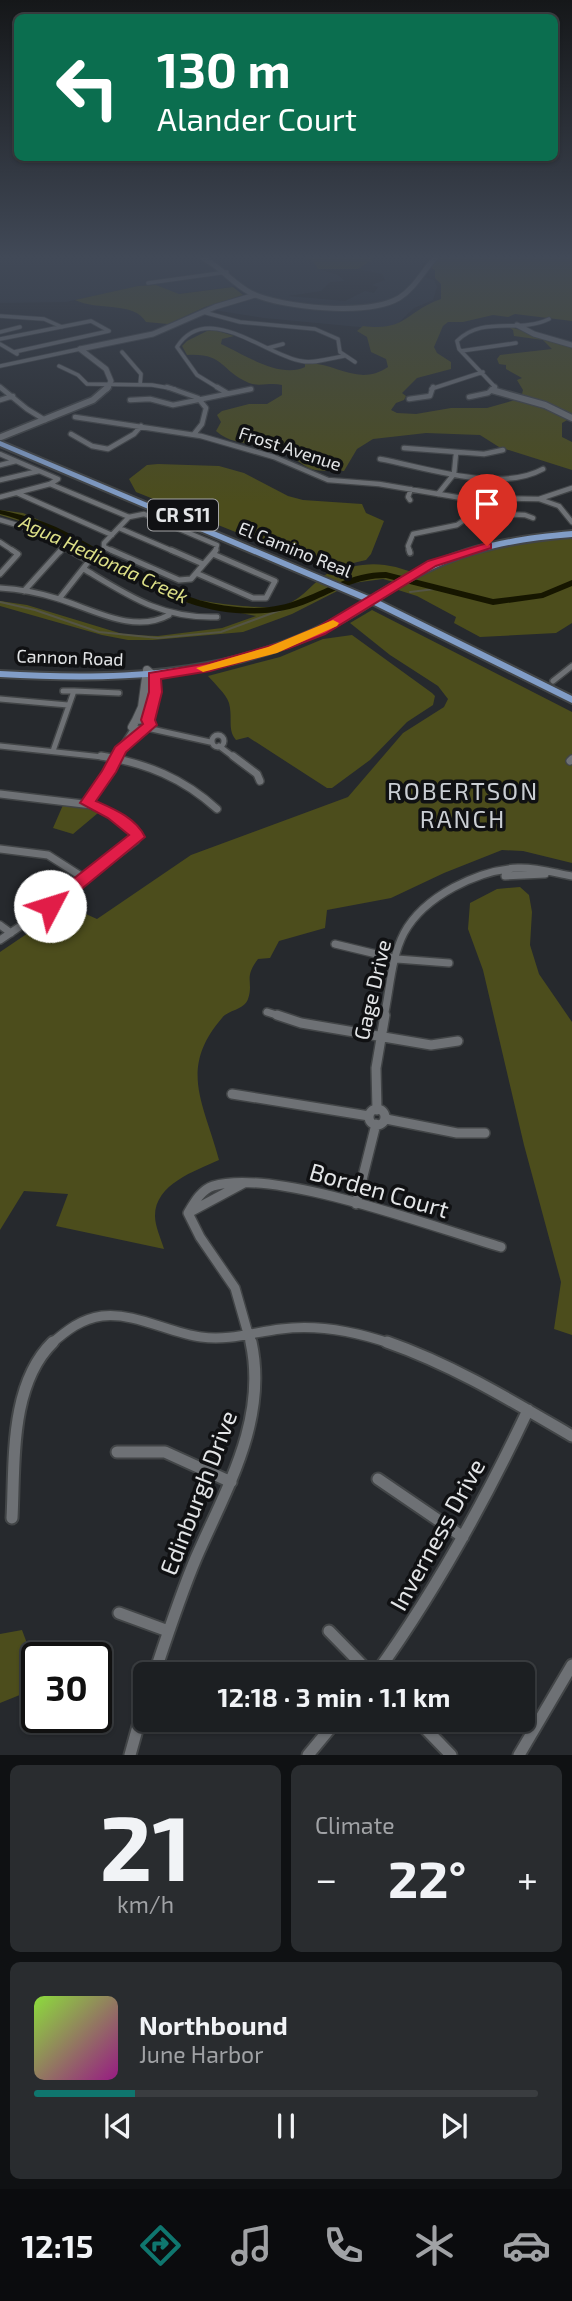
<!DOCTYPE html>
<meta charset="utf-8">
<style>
body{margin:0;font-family:"Exo 2",sans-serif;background:#292c2f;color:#f1f3f6;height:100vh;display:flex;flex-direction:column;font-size:26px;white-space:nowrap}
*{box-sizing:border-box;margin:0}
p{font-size:23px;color:#a0a2a5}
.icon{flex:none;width:38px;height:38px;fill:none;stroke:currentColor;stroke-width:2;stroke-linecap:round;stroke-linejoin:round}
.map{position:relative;height:1755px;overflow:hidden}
.sheet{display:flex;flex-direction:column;gap:10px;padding:10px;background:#0f1113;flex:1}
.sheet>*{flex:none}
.banner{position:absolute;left:14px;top:14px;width:544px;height:147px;border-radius:10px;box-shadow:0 2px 5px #0004,0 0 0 2px #3a3d40;background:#0b6e4f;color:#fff;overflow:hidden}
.speed{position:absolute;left:21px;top:1642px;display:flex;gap:14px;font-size:35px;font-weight:700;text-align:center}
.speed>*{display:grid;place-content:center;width:91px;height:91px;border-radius:50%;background:#1c1f22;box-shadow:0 2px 5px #0004,0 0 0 2px #3a3d40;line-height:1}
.speed .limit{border:4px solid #111;border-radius:10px;background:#fff;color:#111}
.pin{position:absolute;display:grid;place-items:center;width:60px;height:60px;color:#fff;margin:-72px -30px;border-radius:50% 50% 50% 0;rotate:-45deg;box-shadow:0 0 7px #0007}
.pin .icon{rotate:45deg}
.me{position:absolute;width:77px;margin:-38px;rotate:50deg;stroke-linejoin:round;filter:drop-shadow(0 0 5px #0008)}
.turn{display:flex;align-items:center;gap:24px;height:147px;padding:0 28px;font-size:32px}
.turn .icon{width:91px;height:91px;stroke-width:2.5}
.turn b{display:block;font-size:49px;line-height:60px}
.big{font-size:52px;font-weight:700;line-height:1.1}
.sheet .widget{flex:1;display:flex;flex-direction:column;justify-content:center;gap:10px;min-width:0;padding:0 24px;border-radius:10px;background:#292c2f}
.sheet .dial{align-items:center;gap:0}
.dial b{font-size:91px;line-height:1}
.song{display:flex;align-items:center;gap:21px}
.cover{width:84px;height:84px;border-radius:10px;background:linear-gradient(135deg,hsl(90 70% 55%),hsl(310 70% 35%))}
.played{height:7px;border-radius:4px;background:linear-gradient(90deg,#0f766e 20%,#3a3d40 20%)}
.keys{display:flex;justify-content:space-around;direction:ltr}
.heat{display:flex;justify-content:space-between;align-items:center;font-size:38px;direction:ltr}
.sheet .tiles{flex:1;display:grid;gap:10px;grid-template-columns:1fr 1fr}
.widget:last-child{grid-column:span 2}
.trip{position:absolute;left:133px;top:1662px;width:402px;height:70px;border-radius:10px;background:#1c1f22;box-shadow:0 2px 5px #0004,0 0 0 2px #3a3d40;font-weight:700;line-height:70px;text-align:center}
.dock{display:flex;height:112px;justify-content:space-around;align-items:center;background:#0b0c0e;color:#a0a2a5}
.dock .icon{width:49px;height:49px}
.dock .active{color:#0f766e}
.dock b{font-size:32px;color:#f1f3f6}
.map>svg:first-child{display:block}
.built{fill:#2d333c}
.green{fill:#4c4d1c}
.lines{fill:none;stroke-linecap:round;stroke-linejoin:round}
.stream{stroke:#545445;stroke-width:2}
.river{fill:#161600;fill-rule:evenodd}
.minor-far5-casing{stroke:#424547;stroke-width:5}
.minor-far4-casing{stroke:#424547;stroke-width:7}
.minor-far3-casing{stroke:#424547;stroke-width:8}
.minor-far2-casing{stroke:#424547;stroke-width:10}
.minor-far1-casing{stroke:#424547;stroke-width:12}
.minor-casing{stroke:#424547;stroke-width:15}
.tertiary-far2-casing{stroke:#424547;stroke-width:7}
.tertiary-far1-casing{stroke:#424547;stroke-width:9}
.tertiary-casing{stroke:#424547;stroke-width:10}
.secondary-casing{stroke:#424547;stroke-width:7}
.primary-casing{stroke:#424547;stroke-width:4}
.minor-far5{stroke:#6e7175;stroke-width:3.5}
.minor-far4{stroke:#6e7175;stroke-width:4.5}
.minor-far3{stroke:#6e7175;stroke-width:5}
.minor-far2{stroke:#6e7175;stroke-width:7}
.minor-far1{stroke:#6e7175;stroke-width:9}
.minor{stroke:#6e7175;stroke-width:11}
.tertiary-far2{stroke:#6e7175;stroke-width:5}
.tertiary-far1{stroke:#6e7175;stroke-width:6}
.tertiary{stroke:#6e7175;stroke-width:8}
.secondary{stroke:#6e7175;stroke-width:5}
.primary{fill:#819dc7;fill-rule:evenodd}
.route{fill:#e11d48;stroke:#92132f;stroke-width:2}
.slow{fill:#f59e0b}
.labels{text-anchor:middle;stroke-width:7;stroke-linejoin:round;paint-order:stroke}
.far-street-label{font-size:18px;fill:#e3e5e7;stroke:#101113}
.shield{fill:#101113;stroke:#a4a5a7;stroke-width:2}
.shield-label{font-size:19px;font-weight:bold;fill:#e3e5e7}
.far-water-label{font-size:19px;font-style:italic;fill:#dde087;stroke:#101113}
.street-label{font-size:21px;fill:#e3e5e7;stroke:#101113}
.quarter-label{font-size:24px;letter-spacing:2px;fill:#caced3;stroke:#101113}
.near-street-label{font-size:24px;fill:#e3e5e7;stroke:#101113}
</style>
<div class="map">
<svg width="572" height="1755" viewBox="0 0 572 1755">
<rect width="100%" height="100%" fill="#26292d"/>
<path class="built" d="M0,258H304L313,260L318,269L338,275L345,281L330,282L321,291L288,296L345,301L365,291L374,293L378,287L372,285L385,280L382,274L358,269L361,264L373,259L371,258H421L426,259L418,275L434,280L437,287L433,300L414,308L391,330L264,318L207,309L250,295L238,286L177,294L156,285L138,286L66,302L0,303Z"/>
<path class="green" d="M304,258H371L373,259L358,269H318L313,261Z
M439,258H572V321L515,314L508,317L493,315L463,322H448L443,326L434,347L437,353L451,362V369L417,378L402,393L406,396L404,400L396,403L391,410L397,413L416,414L451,408H487L515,400L542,406L569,419L562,423V437L572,442V470L499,447L480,435L426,433L373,439L357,449L344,471C334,470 322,472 311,469C301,465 293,456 283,451C261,441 235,448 216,431L221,422L217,415L222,411L249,404H267L282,395V385C271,382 259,387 249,383C219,370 225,353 187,355L182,346L187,341L211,329L234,336L222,339L221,344C243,354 280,379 305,367V364C333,360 357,388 388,367L386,359L371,352L367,337L357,331L363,326C406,332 406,311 441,299V284L435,278V270L431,268Z
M156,285L179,294L233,287L243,295L205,307L168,324L146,322C134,301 97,311 75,300L138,286Z
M507,326L572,346V416L516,395L522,394L523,390L517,380L522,378L506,369V365L499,364L497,359L500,355L552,349L543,340L514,336L513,330Z
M158,464L219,466L244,473L288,496L303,500L362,504L366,513L384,521L371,554L366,560L328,569L136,492L129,479L147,465Z
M0,510L23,513L41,521L190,598C208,603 264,610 282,606C303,600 312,582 330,572C336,569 344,568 351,567C376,561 395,565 419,575C468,551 518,542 572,537V623L556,633L480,637L454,623L456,617L417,596L395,589L401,584L383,579L353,583L292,614L243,632L153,640H128L102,635L0,606V601L27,605L126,635L158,636L222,628L256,616L184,602L32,525L0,515Z
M372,610L572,712V863L523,851L502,850L444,873L391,898L327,910L325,928L279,941L270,958L258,959C243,979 254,981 248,999C244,1010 228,1010 222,1018C178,1069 204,1103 219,1160C195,1171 155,1184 155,1216C155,1226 161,1239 164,1249L56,1226L68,1194L24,1191L0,1230V952L68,906L97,919L191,855L348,797L403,733L444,707L448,699L438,686L390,655L350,623Z
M352,635L432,693L435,696L433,705L407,722L370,760L332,788H327L248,737L236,740C227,730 233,718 229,703C226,694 215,684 208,676L280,657L323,639Z
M63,805L84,807L98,813L73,834L53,828Z
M520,887L529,895L532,912L530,945L539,974L572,1022V1335L554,1329L561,1282L524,1145L483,970L468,929L470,903L497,889Z
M22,1630L37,1670V1688L0,1703V1634Z"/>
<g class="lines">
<path class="stream" d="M410,592L435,589
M0,602L35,610L99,632L158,638L221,632L289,607"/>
<path class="river" d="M0,510C19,514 38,519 56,527C116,555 168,602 237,607C256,609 276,608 295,601C328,590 350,572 386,572L493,599L541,593L572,580V586L543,598L493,605L386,578C357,578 336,591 310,602C287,612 262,615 236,613C148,606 84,535 0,514Z"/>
<defs>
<path id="minor-far5" d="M148,283L227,272
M203,312L240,322L315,329L338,339L340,352L355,362
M0,316L44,319L62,327
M0,332L20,327
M0,339L91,321L109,331
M0,344L17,354
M268,348L283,344
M461,351L516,343
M14,352L109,331
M122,352L141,374L140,385
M0,366L80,349
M59,366L78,375L87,384L152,385L175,389
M220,389L197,375L177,347C207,300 267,356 301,361C315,364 330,358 344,356
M431,389L483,372
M493,389L495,387L459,349L457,341C483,315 518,334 549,319"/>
<path id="minor-far4" d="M0,387L27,409L45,420
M167,387L198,398L206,408L202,424L194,434
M217,387L227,393
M469,397L488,393L495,387
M409,399L430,396L433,387
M0,400L13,396
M130,400L150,399L173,405L251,389
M75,417L201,436L274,457L328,480L379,484L462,498L539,499L559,506L572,522
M71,434L92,446L108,449L134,434L141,426
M404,448L484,454L503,450
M0,454L58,479L50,484L0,497
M380,459C428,468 499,493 543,469
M0,465L16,461
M0,480L39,471
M50,484L129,517
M17,493L112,535
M438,494L454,474L456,453
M539,499L572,488
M410,500L408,497L411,489
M471,513L525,515L533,518
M129,517L144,514L217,545L215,552
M0,520L31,529L72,552
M119,528L175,552
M0,542L15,552
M60,552L64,547
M115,552L104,547V543L129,517
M410,552L408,546L413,534L457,525L471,515V498"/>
<path id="minor-far3" d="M111,550L179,580L191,579L216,550
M171,550L203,564
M409,550L410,553
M84,569C129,596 162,619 217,617
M196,573L253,598H266L275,581L213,554
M0,574L18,554L12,550
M0,588C20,589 40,593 59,599C94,610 134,634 169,615
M24,591L61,550
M59,599L89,561L69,550
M553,681L572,666
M63,691H74
M0,699L68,705
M134,728L120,750L141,730
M147,728L210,742
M212 741a6 6 0 1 1 12 0a6 6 0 1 1-12 0Z
M0,746L112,758
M219,746L235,758
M53,751L74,691L119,693
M116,758L120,750"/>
<path id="minor-far2" d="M101,756C146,763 183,778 217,809
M233,756L257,774L260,781
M570,761L572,759
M0,794L92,805L113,815L138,834L136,840L50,906L0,940
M87,803L117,756
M0,849L48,855L84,878
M505,876L545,874
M0,925L11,933
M335,944L397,959L449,963
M267,1012L283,1017
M384,1017C390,990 391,958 404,933C424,896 478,870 518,868C536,867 555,873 572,876"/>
<path id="minor-far1" d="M277,1015L301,1023L431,1045L458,1041
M232,1094L369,1116
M369 1117a8 8 0 1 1 16 0a8 8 0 1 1-16 0Z
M377,1110L376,1068L385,1015
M386,1119L457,1133H485
M356,1204L376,1124
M190,1212L244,1183
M188,1213C194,1203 201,1190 213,1186C275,1167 435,1228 501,1247
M188,1213L200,1237L235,1288L251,1344
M51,1344C67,1330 81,1319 102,1316C135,1312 169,1333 201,1337C229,1341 255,1332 281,1329C318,1324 357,1332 392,1344"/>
<path id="minor" d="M387,1342C453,1365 512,1401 572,1436
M117,1452H165L231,1482
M378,1479L463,1537
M12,1518C15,1462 9,1385 53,1342
M119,1613L168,1631
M329,1631L372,1675
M154,1675C167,1636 180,1596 196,1558C226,1489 268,1420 251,1342
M375,1675C435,1592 484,1503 528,1410
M417,1720L451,1755
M130,1755L145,1701
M308,1755L337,1720
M519,1755L572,1665"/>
<path id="tertiary-far2" d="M517,325L534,334L572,345
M80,349L153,334L215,307L255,295
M80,349L106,369L111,381L107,389"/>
<path id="tertiary-far1" d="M492,390L545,405L572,418
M1,437L93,400L108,387"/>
<path id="tertiary" d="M145,719L150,725C145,731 138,731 132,727L136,720Z
M136,720L142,707L147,670L154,676L155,692L148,720"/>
<path id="secondary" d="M203,258C221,267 233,284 251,293C282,308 368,316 399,298C414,289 423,271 435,258"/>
<path id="primary" d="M0,441L371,597C439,552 491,538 572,531V537C495,543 443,557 378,600L572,696V703L372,604C258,680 132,684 0,677V671C130,678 252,674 365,601L0,446Z"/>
</defs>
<use href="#minor-far5" class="minor-far5-casing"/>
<use href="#minor-far4" class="minor-far4-casing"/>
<use href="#minor-far3" class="minor-far3-casing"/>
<use href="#minor-far2" class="minor-far2-casing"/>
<use href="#minor-far1" class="minor-far1-casing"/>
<use href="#minor" class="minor-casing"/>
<use href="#tertiary-far2" class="tertiary-far2-casing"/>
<use href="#tertiary-far1" class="tertiary-far1-casing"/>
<use href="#tertiary" class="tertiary-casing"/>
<use href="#secondary" class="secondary-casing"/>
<use href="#primary" class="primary-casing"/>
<use href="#minor-far5" class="minor-far5"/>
<use href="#minor-far4" class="minor-far4"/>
<use href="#minor-far3" class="minor-far3"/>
<use href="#minor-far2" class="minor-far2"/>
<use href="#minor-far1" class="minor-far1"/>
<use href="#minor" class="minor"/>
<use href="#tertiary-far2" class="tertiary-far2"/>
<use href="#tertiary-far1" class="tertiary-far1"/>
<use href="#tertiary" class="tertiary"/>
<use href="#secondary" class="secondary"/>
<use href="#primary" class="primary"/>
</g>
<linearGradient id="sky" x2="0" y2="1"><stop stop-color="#151719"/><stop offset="0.51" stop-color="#414957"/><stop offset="1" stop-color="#414957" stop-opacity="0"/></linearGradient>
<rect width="572" height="504" fill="url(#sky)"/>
<path class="route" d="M487,543L491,544V548L436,566L325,634L289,648L210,671L161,679L162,692L155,720L157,725L126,752L116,772L96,801C114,809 136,818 145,837L56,910H44L42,906L44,902L129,835L108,818L80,803L102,771L115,747L143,724L141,720L149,692V673L209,663L280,643L316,628L428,561Z"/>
<path class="slow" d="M333,620L339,623L337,626L277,653L203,672L196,668L268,647Z"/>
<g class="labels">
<g class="far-street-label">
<text transform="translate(290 449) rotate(18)" y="6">Frost Avenue</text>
<text transform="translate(295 550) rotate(22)" y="6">El Camino Real</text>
<text transform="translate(70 658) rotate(2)" y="6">Cannon Road</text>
</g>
<rect class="shield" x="148" y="499.5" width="70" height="31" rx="5"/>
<g class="shield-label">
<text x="183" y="522">CR S11</text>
</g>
<g class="far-water-label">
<text transform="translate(104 559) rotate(25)" y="7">Agua Hedionda Creek</text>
</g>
<g class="street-label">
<text transform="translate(373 990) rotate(-77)" y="7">Gage Drive</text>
</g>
<g class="quarter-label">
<text x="463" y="800">ROBERTSON<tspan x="463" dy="28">RANCH</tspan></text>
</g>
<g class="near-street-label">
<text transform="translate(379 1191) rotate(16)" y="8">Borden Court</text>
<text transform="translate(199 1493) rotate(-69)" y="8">Edinburgh Drive</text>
<text transform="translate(438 1535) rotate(-61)" y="8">Inverness Drive</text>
</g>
</g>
</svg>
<div class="speed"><div class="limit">30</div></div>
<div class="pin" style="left:487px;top:546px;background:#d93025"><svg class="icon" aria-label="arrive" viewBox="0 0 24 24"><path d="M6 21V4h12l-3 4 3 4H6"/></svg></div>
<svg class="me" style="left:50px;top:906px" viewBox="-20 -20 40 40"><circle r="19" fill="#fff"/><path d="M0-13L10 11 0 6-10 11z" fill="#e11d48"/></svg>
<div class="trip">12:18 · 3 min · 1.1 km</div>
<div class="banner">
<div class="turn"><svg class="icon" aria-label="left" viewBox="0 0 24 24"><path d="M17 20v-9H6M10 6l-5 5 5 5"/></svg><div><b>130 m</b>Alander Court</div></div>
</div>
</div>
<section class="sheet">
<div class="tiles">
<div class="widget dial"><b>21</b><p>km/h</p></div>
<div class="widget"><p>Climate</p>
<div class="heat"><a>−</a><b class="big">22°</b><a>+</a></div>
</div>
<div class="widget">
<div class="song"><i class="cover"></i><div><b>Northbound</b><p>June Harbor</p></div></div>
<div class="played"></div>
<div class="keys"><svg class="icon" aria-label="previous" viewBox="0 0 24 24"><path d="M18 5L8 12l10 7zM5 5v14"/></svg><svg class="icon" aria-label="pause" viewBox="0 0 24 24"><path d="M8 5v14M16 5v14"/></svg><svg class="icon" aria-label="next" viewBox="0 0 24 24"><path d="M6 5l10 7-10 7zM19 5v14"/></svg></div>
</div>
</div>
</section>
<nav class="dock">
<b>12:15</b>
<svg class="icon active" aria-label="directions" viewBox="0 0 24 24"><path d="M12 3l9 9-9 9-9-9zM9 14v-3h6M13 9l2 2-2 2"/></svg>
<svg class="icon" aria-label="music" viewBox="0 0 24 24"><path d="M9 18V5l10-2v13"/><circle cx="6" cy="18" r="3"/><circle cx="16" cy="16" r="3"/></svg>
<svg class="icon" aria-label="phone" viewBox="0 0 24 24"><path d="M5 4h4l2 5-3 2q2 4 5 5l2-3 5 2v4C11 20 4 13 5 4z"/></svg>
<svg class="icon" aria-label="climate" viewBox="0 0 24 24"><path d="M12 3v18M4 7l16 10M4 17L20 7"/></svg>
<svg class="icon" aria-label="car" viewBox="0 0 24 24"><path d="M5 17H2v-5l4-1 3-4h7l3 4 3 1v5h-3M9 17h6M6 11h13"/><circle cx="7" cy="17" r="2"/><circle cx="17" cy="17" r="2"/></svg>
</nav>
